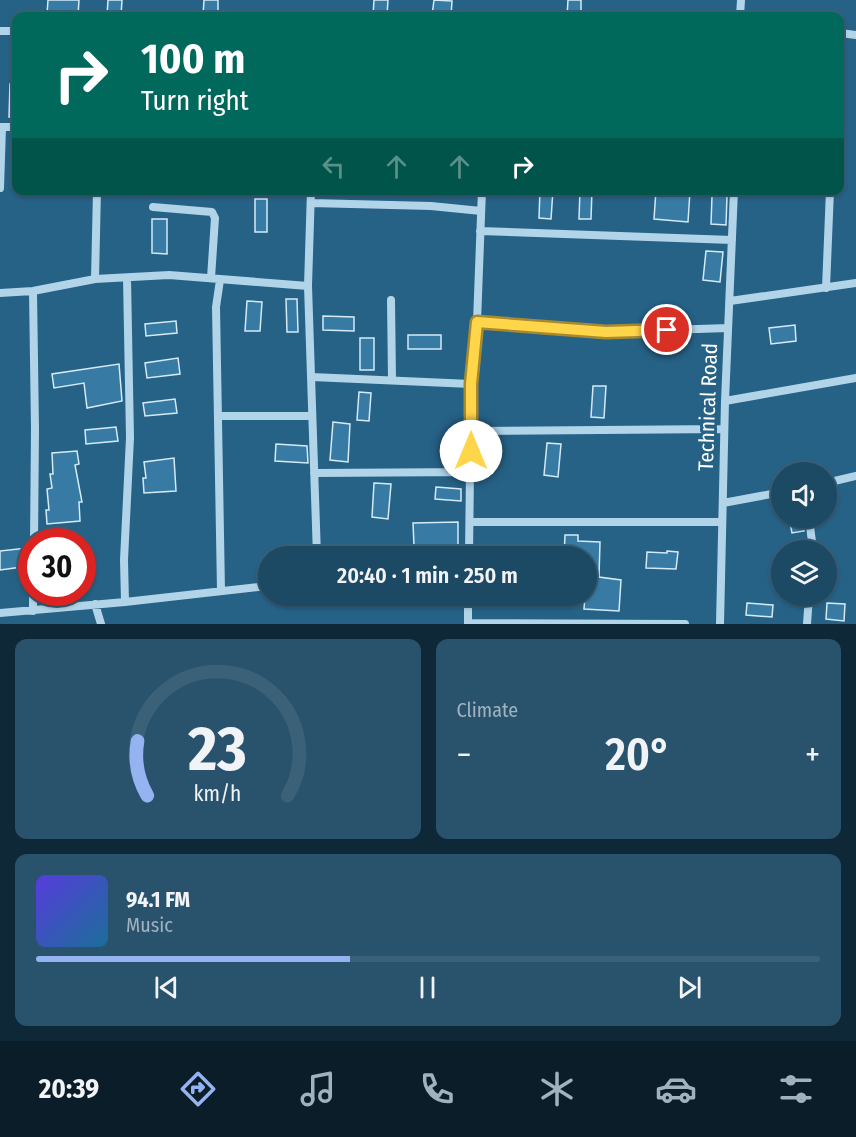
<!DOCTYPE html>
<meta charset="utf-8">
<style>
body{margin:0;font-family:"Fira Sans Condensed",sans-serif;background:#29536d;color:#f1f3f6;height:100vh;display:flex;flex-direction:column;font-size:22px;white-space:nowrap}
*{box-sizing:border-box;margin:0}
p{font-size:20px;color:#a0b2bf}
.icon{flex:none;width:33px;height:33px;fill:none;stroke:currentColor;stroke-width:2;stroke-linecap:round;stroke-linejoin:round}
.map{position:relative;height:624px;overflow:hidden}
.side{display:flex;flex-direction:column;gap:15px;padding:15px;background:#0f2837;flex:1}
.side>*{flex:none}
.guide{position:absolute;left:12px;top:12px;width:832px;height:183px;border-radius:12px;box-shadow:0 2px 4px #0004,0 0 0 2px #3a6178;background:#00695c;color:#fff;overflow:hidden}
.tools{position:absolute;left:771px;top:462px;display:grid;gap:12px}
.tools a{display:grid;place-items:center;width:66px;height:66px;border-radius:50%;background:#1c4964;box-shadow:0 2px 4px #0004,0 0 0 2px #3a6178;font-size:30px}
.speed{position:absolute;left:18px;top:528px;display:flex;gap:12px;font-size:30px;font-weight:700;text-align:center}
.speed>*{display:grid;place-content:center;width:78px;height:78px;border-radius:50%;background:#1c4964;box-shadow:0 2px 4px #0004,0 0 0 2px #3a6178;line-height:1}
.speed .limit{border:9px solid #d22;background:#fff;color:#111}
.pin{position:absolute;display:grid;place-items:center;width:51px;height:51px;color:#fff;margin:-26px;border:3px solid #fff;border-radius:50%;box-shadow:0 2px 6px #0007}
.me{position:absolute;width:66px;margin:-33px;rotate:0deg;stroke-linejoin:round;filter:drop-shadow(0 0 4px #0008)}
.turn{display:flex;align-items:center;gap:21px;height:126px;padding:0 30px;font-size:27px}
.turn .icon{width:78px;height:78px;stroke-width:2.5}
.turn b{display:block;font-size:42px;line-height:51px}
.lanes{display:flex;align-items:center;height:57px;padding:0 30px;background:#0003;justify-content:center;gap:30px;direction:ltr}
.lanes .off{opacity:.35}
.big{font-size:45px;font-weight:600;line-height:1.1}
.side .widget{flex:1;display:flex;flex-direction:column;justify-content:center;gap:9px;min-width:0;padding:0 21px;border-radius:12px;background:#29536d}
.side .dial{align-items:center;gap:0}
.dial svg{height:156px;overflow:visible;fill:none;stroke:#3a6178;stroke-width:7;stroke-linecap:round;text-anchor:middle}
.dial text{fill:#f1f3f6;stroke:none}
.song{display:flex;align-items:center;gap:18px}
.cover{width:72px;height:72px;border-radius:9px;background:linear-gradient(135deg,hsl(250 70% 55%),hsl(200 70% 35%))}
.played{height:6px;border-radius:3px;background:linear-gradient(90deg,#95b2f1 40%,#3a6178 40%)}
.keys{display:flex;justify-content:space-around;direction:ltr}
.heat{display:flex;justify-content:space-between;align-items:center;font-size:33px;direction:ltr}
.side .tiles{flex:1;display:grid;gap:15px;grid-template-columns:1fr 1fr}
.widget:last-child{grid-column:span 2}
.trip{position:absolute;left:258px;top:546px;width:339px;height:60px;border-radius:30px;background:#1c4964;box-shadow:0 2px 4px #0004,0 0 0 2px #3a6178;font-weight:600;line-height:60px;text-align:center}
.menu{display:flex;height:96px;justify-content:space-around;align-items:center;background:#0b1d28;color:#a0b2bf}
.menu .icon{width:42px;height:42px}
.menu .current{color:#95b2f1}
.menu b{font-size:27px;color:#f1f3f6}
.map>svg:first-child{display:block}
.building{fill:#377aa3;stroke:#d5eaf7;stroke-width:1.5}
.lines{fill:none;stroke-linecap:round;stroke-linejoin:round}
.minor{stroke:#b1d4e8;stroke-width:8}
.route-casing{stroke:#a68a30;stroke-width:15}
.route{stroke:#ffd54a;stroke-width:10}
.labels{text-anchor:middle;stroke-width:6;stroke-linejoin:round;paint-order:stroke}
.street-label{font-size:21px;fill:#fff;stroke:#266186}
</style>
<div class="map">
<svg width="856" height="624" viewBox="0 0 856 624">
<rect width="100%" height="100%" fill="#266186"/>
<path class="building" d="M48,0H79L78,16L47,14Z
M108,0H122L121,16H107Z
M204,0H218V16H203Z
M374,0H388L387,16H373Z
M434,0L452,1L451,16H432Z
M568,0H581V16H567Z
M10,84H16V117H9Z
M540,190H553L551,219L539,218Z
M580,190H592L591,219H579Z
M656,190L690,191L688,222L654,219Z
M712,196H727L726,225L711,224Z
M255,199H267V232H255Z
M152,219H167V254L152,253Z
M706,251L723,252L720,282L703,280Z
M286,299H297L298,332H287Z
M247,301L262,302L260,331H245Z
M323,316L354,317V331L323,330Z
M176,321L177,333L146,336L145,324Z
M795,325L796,341L771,344L769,328Z
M408,335H441V349H408Z
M360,338H374V370H360Z
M178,358L180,374L147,378L145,363Z
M119,364L122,401L87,408L84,383L54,388L52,374Z
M593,386H606L604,418L591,417Z
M359,392L371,393L369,421L357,420Z
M175,399L177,413L145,416L143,403Z
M333,422L350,424L348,462L330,460Z
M116,427L118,441L86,444L85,430Z
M547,443L561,444L558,477L544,475Z
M276,444L307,446L308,463L275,461Z
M77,451L79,464L75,465L82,502H79L80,521L47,524L46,510H49L47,489L52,488L50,474H53L52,453Z
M174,458L176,491L144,493L143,478H146L144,462Z
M374,483L391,484L388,519L372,517Z
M436,487L461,489V501L435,499Z
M789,518H802L804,531L792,533Z
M458,522V545L414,546L413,523Z
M565,535H578V541L600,542L599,577L621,580L619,611L584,609L585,596H586L588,556H564Z
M27,548L29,566L0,570V551Z
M667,551L678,552L676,569L646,568L647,552L667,553Z
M747,603L773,605L772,617L746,615Z
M827,603L845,604L844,621L826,619Z"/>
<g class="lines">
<path class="minor" d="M740,16L741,0
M0,31H16
M840,33L856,35
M0,127H16
M0,188L2,127
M311,190L308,286L317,556
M311,203L431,206L481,211
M153,207L212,212L215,218L211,278
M480,231L732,240
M95,279L97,190
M220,280L216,307L221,591
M826,288L830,190
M33,291L35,429L34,542
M0,293L33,291L95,279L169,275L308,286
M391,300L392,380
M730,301L856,283
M477,322L606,332L728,328
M312,377L471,384
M725,401L856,378
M220,416H312
M471,431L724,429
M314,473L471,472
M826,483L856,476
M723,503L782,492
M809,518L813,550
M470,522H722
M458,556L469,555
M469,556L471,384L477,322L482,190
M125,602L124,560L130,438L127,278
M95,604L101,624
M33,611V592
M0,613L125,602L268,586
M468,623L685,624
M468,624V596
M720,624L725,401L734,190
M807,624L809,596"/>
</g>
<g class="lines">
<defs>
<path id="route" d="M471,451V384L477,322L606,332L667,330"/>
</defs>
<use href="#route" class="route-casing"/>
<use href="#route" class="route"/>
</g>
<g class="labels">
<g class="street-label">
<text transform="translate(708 407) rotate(-88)" y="7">Technical Road</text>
</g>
</g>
</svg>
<div class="tools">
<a><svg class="icon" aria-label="sound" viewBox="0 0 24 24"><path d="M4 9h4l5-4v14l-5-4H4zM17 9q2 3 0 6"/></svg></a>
<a><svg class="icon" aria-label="layers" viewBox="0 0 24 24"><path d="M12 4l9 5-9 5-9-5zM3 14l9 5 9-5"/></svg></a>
</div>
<div class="speed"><div class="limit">30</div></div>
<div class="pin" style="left:667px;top:330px;background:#d93025"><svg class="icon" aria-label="arrive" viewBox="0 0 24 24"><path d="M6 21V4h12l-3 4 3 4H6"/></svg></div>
<svg class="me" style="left:471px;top:451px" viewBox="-20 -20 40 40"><circle r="19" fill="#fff"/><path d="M0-13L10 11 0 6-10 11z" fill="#ffd54a"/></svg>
<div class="trip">20:40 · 1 min · 250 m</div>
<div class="guide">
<div class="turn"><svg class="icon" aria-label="right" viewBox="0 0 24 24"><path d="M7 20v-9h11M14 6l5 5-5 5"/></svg><div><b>100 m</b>Turn right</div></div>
<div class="lanes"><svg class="icon off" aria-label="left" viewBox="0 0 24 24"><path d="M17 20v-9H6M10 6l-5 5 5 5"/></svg><svg class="icon off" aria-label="ahead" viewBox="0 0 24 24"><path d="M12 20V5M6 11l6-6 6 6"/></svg><svg class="icon off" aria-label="ahead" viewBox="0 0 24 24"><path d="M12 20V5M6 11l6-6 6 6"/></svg><svg class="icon" aria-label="right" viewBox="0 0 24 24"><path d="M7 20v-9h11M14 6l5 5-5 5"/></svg></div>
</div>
</div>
<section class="side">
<div class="tiles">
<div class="widget dial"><svg viewBox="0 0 100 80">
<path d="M14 69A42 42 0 1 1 86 69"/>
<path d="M14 69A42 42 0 0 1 9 41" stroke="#95b2f1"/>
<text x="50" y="56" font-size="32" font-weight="700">23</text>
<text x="50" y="72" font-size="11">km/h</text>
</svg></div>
<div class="widget"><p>Climate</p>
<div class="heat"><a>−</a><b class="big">20°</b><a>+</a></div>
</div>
<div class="widget">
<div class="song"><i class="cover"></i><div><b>94.1 FM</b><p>Music</p></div></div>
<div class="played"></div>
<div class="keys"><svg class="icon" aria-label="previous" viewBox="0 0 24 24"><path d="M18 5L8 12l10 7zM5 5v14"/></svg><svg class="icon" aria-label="pause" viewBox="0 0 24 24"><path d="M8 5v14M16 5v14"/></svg><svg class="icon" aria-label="next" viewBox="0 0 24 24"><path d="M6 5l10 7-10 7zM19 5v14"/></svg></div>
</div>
</div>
</section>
<nav class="menu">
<b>20:39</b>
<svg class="icon current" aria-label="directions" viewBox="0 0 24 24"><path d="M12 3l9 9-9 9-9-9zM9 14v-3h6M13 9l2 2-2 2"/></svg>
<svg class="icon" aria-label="music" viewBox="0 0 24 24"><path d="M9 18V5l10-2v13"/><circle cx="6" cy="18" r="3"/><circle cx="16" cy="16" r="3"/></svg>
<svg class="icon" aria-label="phone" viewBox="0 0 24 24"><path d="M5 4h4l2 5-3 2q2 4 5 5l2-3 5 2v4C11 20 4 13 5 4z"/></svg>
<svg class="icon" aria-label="climate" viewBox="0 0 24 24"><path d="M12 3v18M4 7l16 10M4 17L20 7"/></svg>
<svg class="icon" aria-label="car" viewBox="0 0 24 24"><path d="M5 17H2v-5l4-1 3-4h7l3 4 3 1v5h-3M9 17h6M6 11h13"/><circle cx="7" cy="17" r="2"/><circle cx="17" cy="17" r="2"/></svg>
<svg class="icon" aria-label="filters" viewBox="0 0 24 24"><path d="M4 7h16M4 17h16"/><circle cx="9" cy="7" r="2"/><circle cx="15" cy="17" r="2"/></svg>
</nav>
